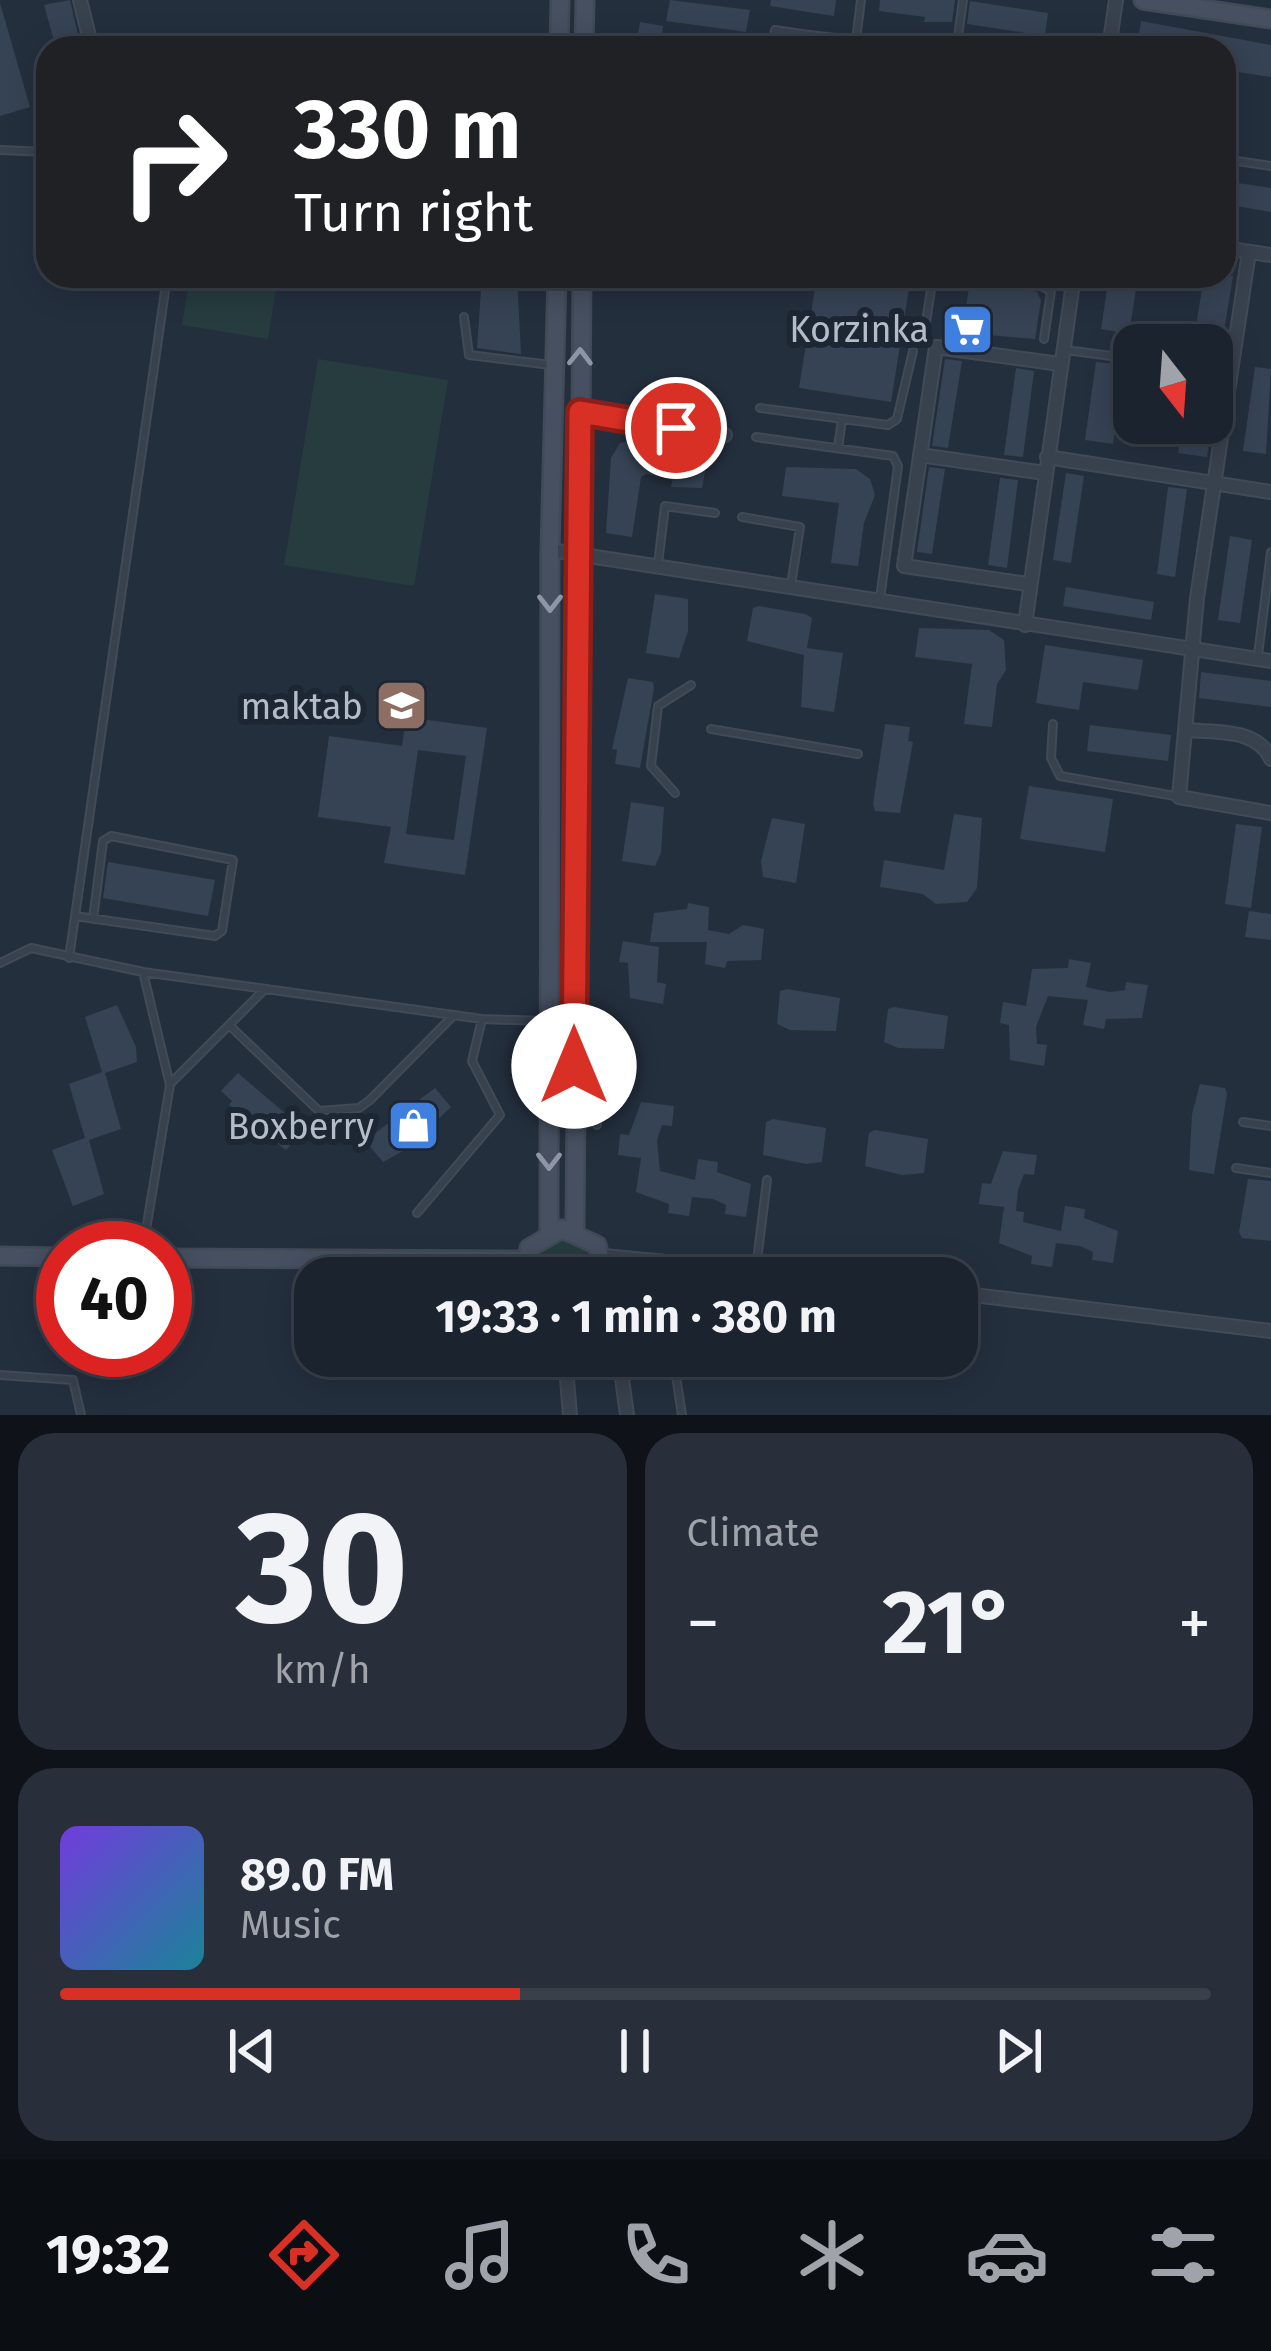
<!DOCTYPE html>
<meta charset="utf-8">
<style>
body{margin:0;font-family:"Fira Sans",sans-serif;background:#282f3a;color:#f1f3f6;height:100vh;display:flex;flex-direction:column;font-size:45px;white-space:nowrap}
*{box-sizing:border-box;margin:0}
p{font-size:39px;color:#a0a4aa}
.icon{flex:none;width:66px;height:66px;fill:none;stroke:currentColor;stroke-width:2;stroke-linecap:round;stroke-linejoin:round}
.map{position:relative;height:1415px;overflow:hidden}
.drawer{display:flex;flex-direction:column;gap:18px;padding:18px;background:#0f1319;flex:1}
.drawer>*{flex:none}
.guide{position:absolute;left:36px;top:36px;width:1200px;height:252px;border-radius:36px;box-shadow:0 6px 30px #0003,0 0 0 3px #39404a;background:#202124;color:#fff;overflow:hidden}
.needle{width:78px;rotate:163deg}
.buttons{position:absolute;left:1113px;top:324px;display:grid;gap:24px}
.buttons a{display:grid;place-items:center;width:120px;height:120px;border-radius:24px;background:#1b232e;box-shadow:0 6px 30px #0003,0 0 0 3px #39404a;font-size:60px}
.speed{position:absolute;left:36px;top:1221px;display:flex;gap:24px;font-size:60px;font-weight:700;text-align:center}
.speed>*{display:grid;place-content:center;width:156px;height:156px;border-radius:50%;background:#1b232e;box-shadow:0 6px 30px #0003,0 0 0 3px #39404a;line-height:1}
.speed .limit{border:18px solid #d22;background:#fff;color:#111}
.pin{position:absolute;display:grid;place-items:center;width:102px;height:102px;color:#fff;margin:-51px;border:6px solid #fff;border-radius:50%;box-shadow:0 3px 12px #0007}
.me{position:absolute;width:132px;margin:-66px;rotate:0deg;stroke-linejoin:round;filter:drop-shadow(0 0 9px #0008)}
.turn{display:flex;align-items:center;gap:42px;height:252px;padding:0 60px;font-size:54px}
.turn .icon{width:156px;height:156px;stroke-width:2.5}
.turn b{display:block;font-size:84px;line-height:102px}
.big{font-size:90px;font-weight:700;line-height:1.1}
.drawer .tile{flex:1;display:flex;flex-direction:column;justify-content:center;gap:18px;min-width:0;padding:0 42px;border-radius:36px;background:#282f3a}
.drawer .dial{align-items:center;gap:0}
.dial b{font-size:156px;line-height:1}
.song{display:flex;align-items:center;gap:36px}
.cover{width:144px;height:144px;border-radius:18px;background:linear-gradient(135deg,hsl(260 70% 55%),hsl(190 70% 35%))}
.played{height:12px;border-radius:6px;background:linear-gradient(90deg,#d93025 40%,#39404a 40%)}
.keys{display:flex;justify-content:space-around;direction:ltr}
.heat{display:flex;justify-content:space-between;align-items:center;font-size:66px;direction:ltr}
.drawer .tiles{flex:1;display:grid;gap:18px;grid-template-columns:1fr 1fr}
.tile:last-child{grid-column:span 2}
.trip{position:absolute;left:294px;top:1257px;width:684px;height:120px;border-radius:36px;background:#1b232e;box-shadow:0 6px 30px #0003,0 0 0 3px #39404a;font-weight:700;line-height:120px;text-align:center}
.tabs{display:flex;height:192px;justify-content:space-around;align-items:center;background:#0b0e12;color:#a0a4aa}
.tabs .icon{width:84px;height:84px}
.tabs .current{color:#d93025}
.tabs b{font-size:54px;color:#f1f3f6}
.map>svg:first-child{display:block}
.green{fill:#263c3f}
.building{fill:#364354;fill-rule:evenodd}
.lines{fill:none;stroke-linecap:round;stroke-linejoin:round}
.lane-casing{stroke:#414a57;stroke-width:10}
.street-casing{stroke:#414a57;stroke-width:16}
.secondary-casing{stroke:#414a57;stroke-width:21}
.lane{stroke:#38414e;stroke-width:6}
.street{stroke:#38414e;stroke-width:12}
.secondary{stroke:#465061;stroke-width:16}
.oneway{stroke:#8e96a5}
.route-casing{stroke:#8d1f18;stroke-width:30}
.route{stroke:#d93025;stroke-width:21}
.labels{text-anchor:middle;stroke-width:12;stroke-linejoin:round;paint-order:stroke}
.poi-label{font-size:36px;fill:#b4bcc9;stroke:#1d2633;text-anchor:end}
</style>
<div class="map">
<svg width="1271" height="1415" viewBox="0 0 1271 1415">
<rect width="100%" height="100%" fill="#242f3e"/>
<path class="green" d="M190,276H278L268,339L182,325Z
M318,359L448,380L414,586L284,565Z
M567,1239L592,1255L595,1278H534L539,1252Z"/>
<path class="building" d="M70,0L81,48H56L44,5Z
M670,0L750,10L746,32L666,21Z
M771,0H836L834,16L770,6Z
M880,0H955L952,22H924L925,17L879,11Z
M970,1L1048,13L1045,36L967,24Z
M0,3L30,107L0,116Z
M1141,21L1271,45V77L1224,70V48H1137Z
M640,22L663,26L660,48H636Z
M1224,181L1271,188V212L1224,204Z
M482,276H517L521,354L477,348Z
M817,276H911L891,402L799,388Z
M1109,276H1138L1129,334L1101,329Z
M1204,276H1233L1221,349L1193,345Z
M970,281L1037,292L1041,300L1035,339L962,333Z
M945,359L962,361L948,448L932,446Z
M1096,362L1125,365L1113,444L1085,440Z
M1255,367L1271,369L1266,454L1243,451Z
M1016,368L1034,371L1023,457L1004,455Z
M1183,423H1212L1207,457L1178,453Z
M636,439L707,461L702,488L671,487L673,478L646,474L641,477L632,537L606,533L611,458L620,443Z
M786,467L856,469L870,479L875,495L864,523L858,566L831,563L839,503L782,496Z
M929,467L945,469L932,554L917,552Z
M1066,473L1084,476L1071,563L1053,560Z
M1000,478L1018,480L1007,568L988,565Z
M1168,487L1187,489L1175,577L1157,574Z
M1230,536L1252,540L1240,623L1218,620Z
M1066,587L1154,602L1151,620L1063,606Z
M655,594L688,599V631L679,658L646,653Z
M759,606L805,614L812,618L807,648L843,653L834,712L801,707L804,655L747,641L753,608Z
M919,628L989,630L1004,640L1006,670L997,684L992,727L964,724L972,664L915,657Z
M1045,645L1143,660L1138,690L1083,682L1079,710L1036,703Z
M1201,672L1271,681V707L1199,698Z
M628,678L653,682L654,688L640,768L615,764L617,750L612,749Z
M406,717L487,728L465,875L384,863L391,827L318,817L329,736L402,746ZM418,750L466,756L454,840L406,834Z
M885,724L910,727L908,741L913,742L900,813L875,811L873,804Z
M1090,725L1171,735L1168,761L1087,751Z
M1029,786L1113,799L1105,852L1020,839Z
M631,802L664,807L661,853L655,866L622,861Z
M954,814L982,818L977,888L967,902L936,904L923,894L880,887L884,860L944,870Z
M772,818L805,824L796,883L763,877L761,861Z
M1236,824L1262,827L1251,908L1225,904Z
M108,862L215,880L208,916L103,898Z
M688,903L709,907L708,930L729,934L743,925L764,929L761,960L727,961L725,968L705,964L707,942H650L654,913L687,909Z
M1249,911L1271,914V940L1245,937Z
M623,941L659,947L657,982L666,984L663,1004L630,998L628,963L619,962Z
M1069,959L1091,963L1086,987L1110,992L1125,990L1126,982L1148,985L1142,1018L1106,1019L1104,1029L1083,1025L1088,1000L1048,996L1036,1027L1037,1044L1047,1045L1044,1066L1010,1060L1009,1025L1000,1023L1003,1002L1026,1006L1032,969L1068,968Z
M787,989L840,998L836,1031L790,1030L777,1024L780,991Z
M117,1005L136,1047L137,1062L105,1073L121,1129L89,1140L104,1194L73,1206L52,1150L85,1138L69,1084L102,1072L85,1017Z
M894,1007L948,1016L944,1049L898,1048L884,1042L888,1009Z
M238,1073L300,1126L303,1131L286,1150L229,1105L232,1101L221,1091Z
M1200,1084L1225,1088L1227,1094L1214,1174L1189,1170L1192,1114Z
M435,1088L451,1107L410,1147L383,1162L367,1143L370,1137Z
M641,1102L674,1106L672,1126L662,1125L657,1140L660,1171L695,1180L698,1159L718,1162L717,1172L751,1184L746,1217L725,1214L726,1205L713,1199L692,1197L689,1216L668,1213L669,1204L636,1192L641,1158L618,1155L620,1134L629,1135Z
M773,1119L826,1128L822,1162L806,1164L763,1155L766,1122Z
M875,1130L928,1139L924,1173L902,1175L865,1166L869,1133Z
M1003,1151L1037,1155L1034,1175L1024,1174L1018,1190L1016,1211L1024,1212L1023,1222L1061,1231L1065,1206L1085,1209L1084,1218L1118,1231L1113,1263L1092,1260L1093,1252L1080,1246L1056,1243L1052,1267L1031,1264L1032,1256L999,1243L1004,1207L979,1204L982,1183L991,1184Z
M1248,1179L1271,1181V1241L1242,1238L1239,1232Z"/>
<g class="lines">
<defs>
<path id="lane" d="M963,0L957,44L988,48
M856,40L861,0
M692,48H695
M772,48L775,30L802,34
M801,48L802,34L919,48
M0,150L48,152
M1224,159L1271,166
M1022,276L1051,291L1044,339
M464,317L469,355L551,365
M925,329L933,276
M1066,350L1134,359
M1212,369L1229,371
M760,408L888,425L897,419L913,351
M756,437L893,456L898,466L880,599
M838,448L842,419
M742,517L800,527L791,585
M658,564L665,506L715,513
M1258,655L1271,552
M1053,724L1051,758L1060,776L1175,796
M711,729L858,754
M675,793L651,766L658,706L691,685
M75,916L215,936L222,931L233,860L111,836L103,841L93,919
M69,958L165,291
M0,963L31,948L143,972L482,1019L544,1021
M229,1025L319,1111L359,1108L370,1100L453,1016
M170,1084L265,989
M1243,1122L1271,1126
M597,1125L598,1069
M1236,1168L1271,1173
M417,1213L500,1115L472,1061L482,1019
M143,1248L170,1085L143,972
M756,1269L767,1180
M673,1356L682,1415
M0,1375L73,1380L81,1415"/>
<path id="street" d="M80,0L92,48
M1109,48L1116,0
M1224,248L1271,255
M1249,252L1197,598L1179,797L1271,813
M580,412L725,435
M920,455L1045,473
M1047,457L1271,492
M550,550L1271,661
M1028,584L904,566L936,347L1060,364
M1025,625L1074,276
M1187,730C1217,733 1257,728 1271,759
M604,1256L834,1278
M957,1293L1271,1331
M565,1356L570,1415
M619,1356L627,1415"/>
<path id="secondary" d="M1143,0L1271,19
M559,48L560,0
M584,48L585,0
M575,1230L582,276
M549,1232L550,550L557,276
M0,1256L63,1257
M165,1258L524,1260
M523,1278L529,1248L562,1229L597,1245L605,1278"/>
</defs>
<use href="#lane" class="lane-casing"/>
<use href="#street" class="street-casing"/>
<use href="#secondary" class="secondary-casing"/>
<use href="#lane" class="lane"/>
<use href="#street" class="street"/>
<use href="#secondary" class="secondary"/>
</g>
<defs><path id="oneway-chevron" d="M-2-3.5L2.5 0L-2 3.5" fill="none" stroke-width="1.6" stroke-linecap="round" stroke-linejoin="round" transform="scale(3)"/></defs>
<g class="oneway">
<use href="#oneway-chevron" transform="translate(580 357) rotate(-89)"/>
<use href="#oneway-chevron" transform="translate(550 603) rotate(90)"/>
<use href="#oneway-chevron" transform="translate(549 1161) rotate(90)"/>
</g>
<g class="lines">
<defs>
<path id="route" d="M574,1066L580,412L676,428"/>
</defs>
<use href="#route" class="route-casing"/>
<use href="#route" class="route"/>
</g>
<defs>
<symbol id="supermarket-square" viewBox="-11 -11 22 22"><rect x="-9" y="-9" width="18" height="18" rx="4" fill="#3f7fe0" stroke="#1d2633"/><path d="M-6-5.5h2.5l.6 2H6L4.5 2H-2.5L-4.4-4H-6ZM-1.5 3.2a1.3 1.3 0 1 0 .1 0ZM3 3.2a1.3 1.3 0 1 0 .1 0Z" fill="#fff"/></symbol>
<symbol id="school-square" viewBox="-11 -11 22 22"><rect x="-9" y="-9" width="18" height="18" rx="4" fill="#8d6e63" stroke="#1d2633"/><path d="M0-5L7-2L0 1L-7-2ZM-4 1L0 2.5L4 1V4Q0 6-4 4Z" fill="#fff"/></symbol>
<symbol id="shop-square" viewBox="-11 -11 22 22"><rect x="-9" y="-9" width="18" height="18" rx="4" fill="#3f7fe0" stroke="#1d2633"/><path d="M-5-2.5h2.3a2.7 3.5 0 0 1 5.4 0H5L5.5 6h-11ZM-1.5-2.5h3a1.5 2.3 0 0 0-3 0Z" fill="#fff"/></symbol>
</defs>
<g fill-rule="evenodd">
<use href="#supermarket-square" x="938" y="300" width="59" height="59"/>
<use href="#school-square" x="372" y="676" width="59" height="59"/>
<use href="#shop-square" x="384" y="1096" width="59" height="59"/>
</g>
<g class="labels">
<g class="poi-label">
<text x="929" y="342">Korzinka</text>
<text x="363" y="719">maktab</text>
<text x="374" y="1139">Boxberry</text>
</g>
</g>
</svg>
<div class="buttons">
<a><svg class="needle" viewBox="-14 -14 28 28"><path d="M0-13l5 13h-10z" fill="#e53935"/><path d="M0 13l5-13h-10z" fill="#a0a4aa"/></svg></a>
</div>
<div class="speed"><div class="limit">40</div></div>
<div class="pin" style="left:676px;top:428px;background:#d93025"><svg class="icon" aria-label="arrive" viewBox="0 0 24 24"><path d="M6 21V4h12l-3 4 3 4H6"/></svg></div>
<svg class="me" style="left:574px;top:1066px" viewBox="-20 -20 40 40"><circle r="19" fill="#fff"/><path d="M0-13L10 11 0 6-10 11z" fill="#d93025"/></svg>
<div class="trip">19:33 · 1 min · 380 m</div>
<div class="guide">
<div class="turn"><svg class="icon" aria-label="right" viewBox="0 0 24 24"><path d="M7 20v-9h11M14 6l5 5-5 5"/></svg><div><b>330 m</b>Turn right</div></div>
</div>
</div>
<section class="drawer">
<div class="tiles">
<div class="tile dial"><b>30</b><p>km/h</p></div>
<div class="tile"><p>Climate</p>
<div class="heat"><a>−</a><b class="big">21°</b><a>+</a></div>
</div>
<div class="tile">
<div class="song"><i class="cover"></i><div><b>89.0 FM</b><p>Music</p></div></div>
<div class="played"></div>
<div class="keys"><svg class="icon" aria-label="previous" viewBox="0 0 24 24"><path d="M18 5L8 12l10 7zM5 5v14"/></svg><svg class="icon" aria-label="pause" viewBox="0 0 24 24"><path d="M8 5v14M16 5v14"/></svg><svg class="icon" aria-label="next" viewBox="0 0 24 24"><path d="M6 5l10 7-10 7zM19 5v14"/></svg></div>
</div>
</div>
</section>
<nav class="tabs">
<b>19:32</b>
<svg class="icon current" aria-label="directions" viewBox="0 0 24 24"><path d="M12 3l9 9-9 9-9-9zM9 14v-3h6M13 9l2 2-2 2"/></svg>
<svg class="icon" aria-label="music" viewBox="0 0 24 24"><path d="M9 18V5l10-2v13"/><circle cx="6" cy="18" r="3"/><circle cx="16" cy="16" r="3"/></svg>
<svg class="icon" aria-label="phone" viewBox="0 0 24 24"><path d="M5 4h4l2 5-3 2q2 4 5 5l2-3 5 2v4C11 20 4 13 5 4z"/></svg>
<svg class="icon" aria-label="climate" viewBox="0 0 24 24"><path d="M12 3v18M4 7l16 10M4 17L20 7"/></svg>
<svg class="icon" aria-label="car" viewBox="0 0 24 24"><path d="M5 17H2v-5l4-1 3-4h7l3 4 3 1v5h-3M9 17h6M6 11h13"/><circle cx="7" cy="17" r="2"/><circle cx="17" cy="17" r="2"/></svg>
<svg class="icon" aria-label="filters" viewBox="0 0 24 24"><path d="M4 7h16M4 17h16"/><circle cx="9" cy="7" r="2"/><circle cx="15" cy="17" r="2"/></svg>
</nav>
